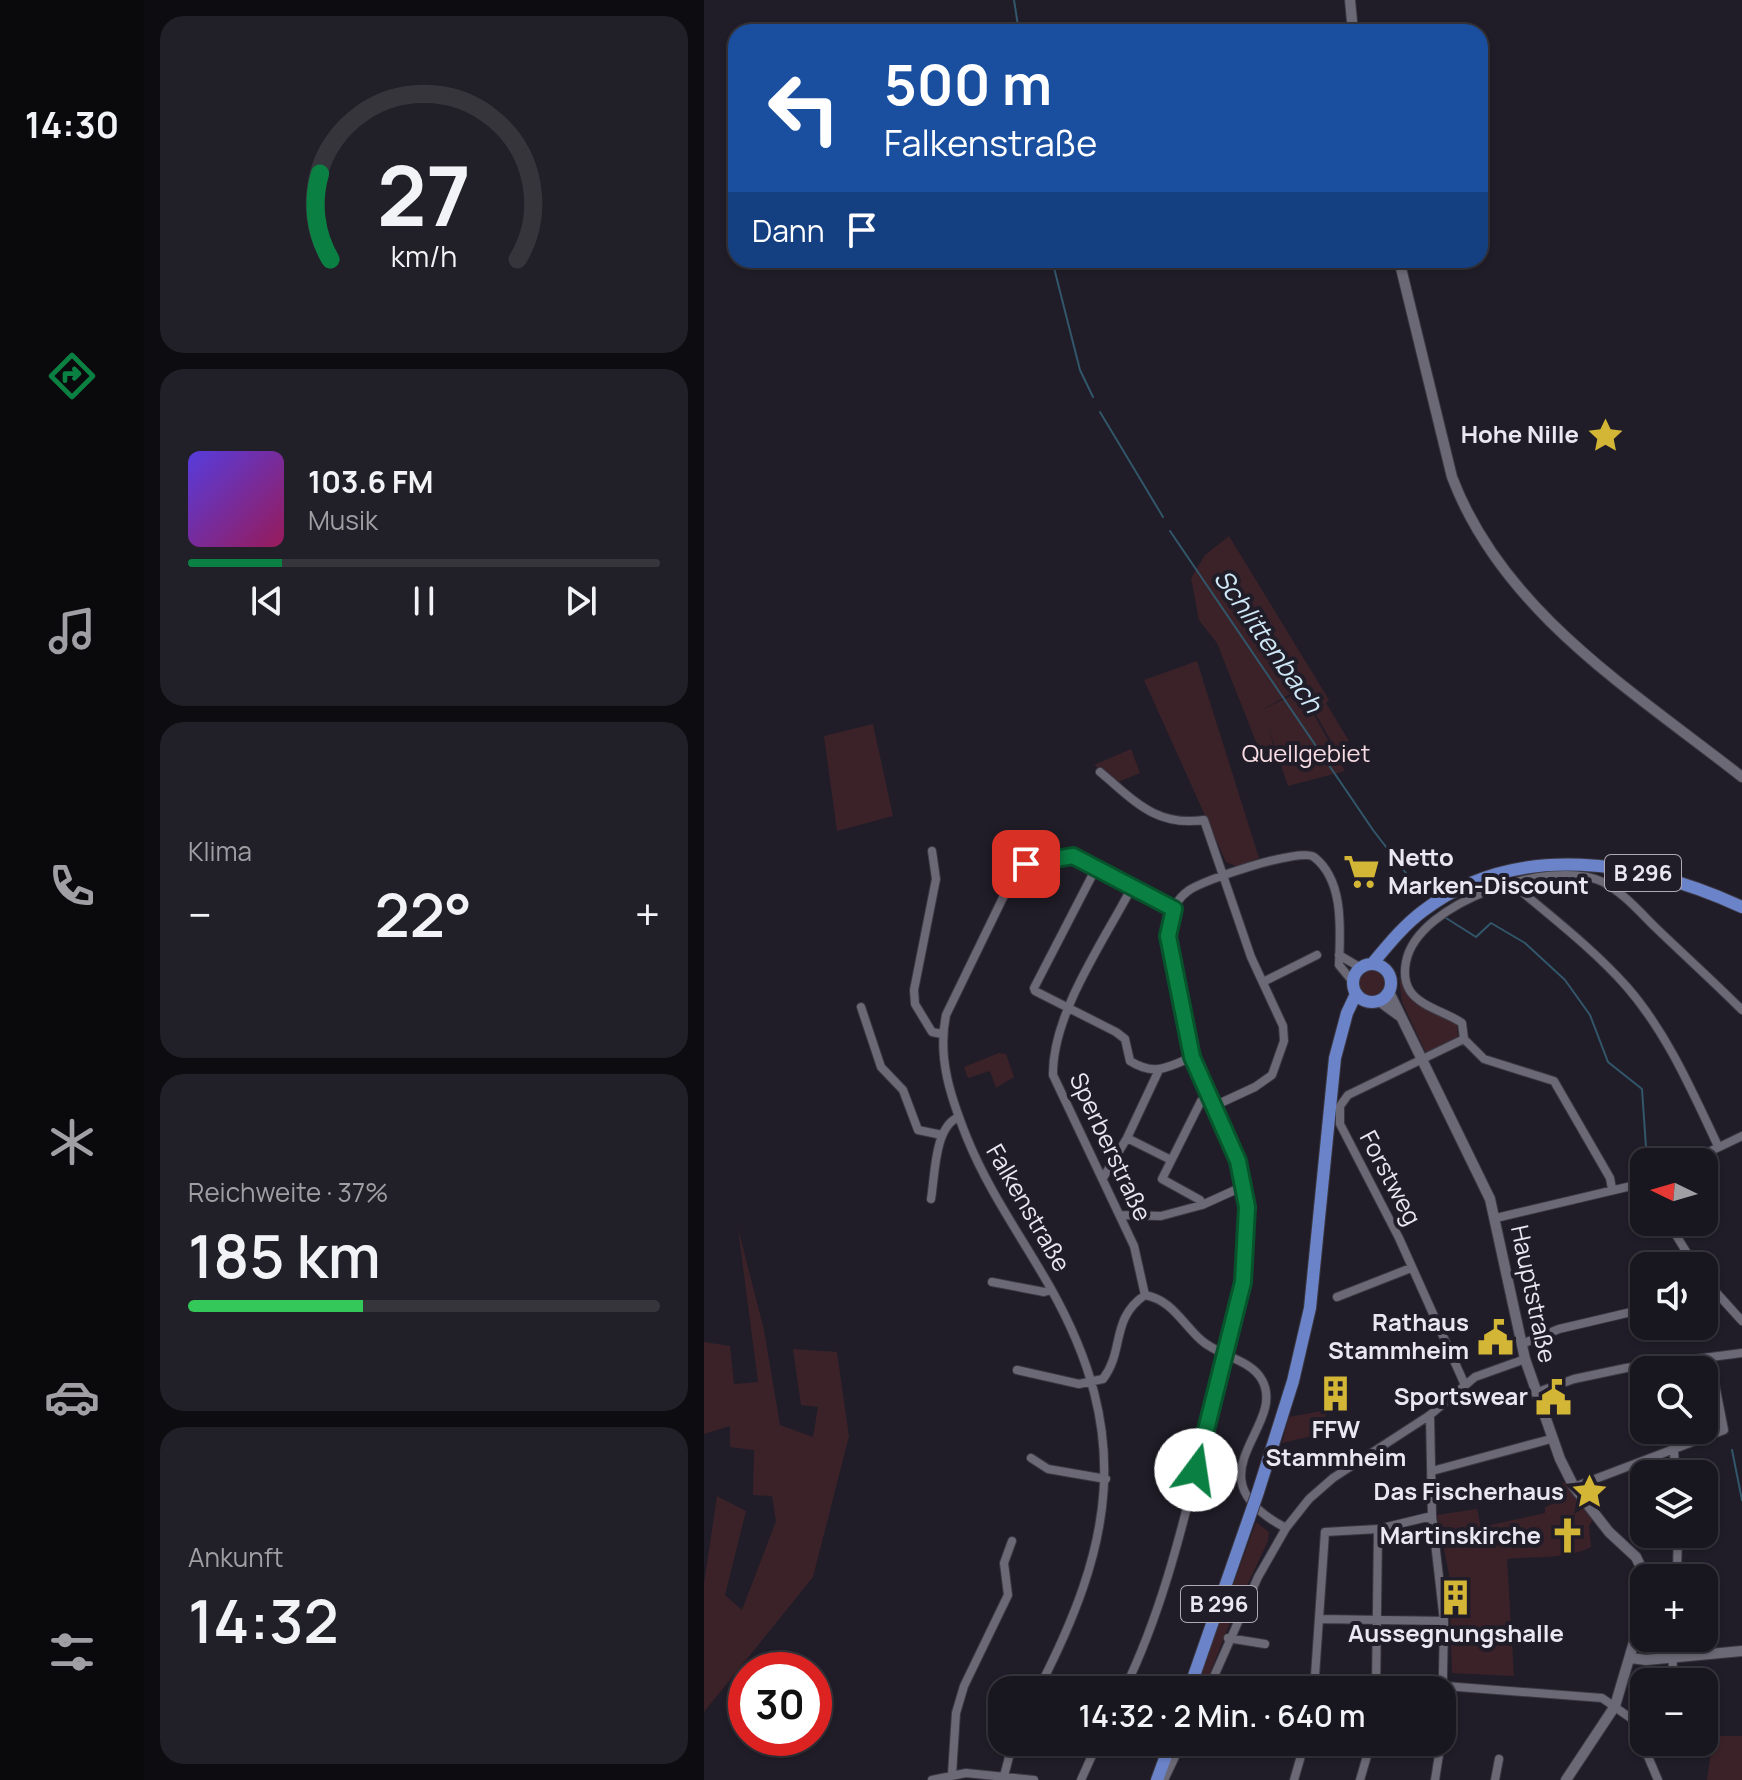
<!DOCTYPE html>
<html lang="de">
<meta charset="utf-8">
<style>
body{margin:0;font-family:Manrope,sans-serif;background:#211f27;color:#f1f3f6;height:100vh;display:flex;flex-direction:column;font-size:30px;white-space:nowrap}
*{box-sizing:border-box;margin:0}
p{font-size:26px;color:#9f9fa4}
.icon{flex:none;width:44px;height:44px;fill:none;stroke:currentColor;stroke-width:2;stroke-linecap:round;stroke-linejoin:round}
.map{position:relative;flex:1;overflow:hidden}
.panel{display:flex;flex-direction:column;gap:16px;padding:16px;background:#0d0c10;width:560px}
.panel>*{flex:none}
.top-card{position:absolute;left:24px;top:24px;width:760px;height:244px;border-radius:24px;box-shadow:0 2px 6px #0004,0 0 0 2px #36353c;background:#1a4fa0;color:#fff;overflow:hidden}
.needle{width:52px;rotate:275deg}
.buttons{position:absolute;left:926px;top:1148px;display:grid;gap:16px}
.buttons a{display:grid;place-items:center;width:88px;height:88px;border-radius:16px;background:#18161e;box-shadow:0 2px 6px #0004,0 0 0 2px #36353c;font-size:40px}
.speed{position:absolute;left:24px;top:1652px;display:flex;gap:16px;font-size:40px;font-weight:700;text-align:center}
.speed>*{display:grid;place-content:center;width:104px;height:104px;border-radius:50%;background:#18161e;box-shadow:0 2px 6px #0004,0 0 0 2px #36353c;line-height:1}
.speed .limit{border:12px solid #d22;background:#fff;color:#111}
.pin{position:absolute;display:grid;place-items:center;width:68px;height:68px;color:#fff;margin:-34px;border-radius:16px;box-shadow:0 4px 12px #0006}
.me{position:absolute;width:88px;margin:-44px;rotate:14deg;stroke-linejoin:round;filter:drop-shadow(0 0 6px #0008)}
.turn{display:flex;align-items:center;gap:28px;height:168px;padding:0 24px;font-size:36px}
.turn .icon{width:104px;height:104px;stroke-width:2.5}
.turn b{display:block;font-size:56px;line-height:68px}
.then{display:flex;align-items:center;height:76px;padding:0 24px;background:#0003;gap:16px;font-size:30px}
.big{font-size:60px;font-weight:600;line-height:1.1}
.panel .card{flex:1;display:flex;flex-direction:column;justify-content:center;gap:12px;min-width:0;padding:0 28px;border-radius:24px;background:#211f27}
.panel .dial{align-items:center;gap:0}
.dial svg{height:208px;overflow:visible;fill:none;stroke:#36353c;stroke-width:7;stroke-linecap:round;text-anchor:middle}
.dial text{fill:#f1f3f6;stroke:none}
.song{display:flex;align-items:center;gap:24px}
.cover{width:96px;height:96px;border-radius:12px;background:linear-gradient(135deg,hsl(250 70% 55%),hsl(330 70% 35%))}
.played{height:8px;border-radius:4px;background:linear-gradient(90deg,#0b8043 20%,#36353c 20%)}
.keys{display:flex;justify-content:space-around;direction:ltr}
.heat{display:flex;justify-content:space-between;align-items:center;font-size:44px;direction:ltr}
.charge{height:12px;border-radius:6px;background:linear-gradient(90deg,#34c759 37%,#36353c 0)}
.trip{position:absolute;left:284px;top:1676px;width:468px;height:80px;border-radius:24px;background:#18161e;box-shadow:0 2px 6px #0004,0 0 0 2px #36353c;font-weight:600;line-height:80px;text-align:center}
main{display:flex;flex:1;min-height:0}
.menu{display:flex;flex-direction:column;width:144px;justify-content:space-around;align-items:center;background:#0a090c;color:#9f9fa4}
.menu .icon{width:56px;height:56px}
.menu .active{color:#0b8043}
.menu b{font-size:36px;color:#f1f3f6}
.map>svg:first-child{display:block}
.green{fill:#3b2229}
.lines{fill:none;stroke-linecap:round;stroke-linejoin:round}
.stream{stroke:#32566a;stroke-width:2}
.minor-casing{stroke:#3b3842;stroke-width:10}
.tertiary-casing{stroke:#3b3842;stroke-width:12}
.primary-casing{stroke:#3b3842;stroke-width:14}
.minor{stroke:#6c6976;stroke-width:8}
.tertiary{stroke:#6c6976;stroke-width:10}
.primary{stroke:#6b83c8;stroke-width:12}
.primary-bridge-casing{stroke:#3b3842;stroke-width:14;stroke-linecap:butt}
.primary-bridge{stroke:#6b83c8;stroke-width:12}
.route-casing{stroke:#07532c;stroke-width:20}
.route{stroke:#0b8043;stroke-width:14}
.labels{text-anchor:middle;stroke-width:8;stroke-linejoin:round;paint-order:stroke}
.shield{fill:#201d28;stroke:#adaab3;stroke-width:2}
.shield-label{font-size:22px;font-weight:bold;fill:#e9e7ef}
.poi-label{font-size:24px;font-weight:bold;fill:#e9e7ef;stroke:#201d28;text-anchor:end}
.park-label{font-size:24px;fill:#f8dce3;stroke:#201d28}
.street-label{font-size:24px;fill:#e9e7ef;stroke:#201d28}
.water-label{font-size:26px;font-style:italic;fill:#cfe8f7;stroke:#201d28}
</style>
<main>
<nav class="menu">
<b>14:30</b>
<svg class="icon active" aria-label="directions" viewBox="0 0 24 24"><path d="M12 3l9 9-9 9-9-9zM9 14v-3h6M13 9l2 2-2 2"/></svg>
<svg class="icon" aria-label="music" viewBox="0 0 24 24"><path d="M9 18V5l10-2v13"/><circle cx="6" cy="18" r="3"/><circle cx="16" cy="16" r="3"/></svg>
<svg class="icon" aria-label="phone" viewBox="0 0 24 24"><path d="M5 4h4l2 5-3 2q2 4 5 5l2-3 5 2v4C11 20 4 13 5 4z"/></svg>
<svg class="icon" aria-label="climate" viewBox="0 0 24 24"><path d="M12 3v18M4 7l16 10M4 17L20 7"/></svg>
<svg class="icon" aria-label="car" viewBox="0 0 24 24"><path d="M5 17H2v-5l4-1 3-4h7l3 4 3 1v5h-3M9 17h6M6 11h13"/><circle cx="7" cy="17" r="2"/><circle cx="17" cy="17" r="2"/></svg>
<svg class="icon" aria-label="filters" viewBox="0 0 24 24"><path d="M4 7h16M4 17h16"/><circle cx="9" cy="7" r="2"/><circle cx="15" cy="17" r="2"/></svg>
</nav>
<section class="panel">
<div class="card dial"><svg viewBox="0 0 100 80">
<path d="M14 69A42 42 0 1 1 86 69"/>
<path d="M14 69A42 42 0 0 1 10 36" stroke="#0b8043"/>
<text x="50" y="56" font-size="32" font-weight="700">27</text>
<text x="50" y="72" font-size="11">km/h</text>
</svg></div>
<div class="card">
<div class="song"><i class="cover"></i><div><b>103.6 FM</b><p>Musik</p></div></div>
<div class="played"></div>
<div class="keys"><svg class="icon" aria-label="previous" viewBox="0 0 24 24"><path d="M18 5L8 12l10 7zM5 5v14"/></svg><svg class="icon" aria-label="pause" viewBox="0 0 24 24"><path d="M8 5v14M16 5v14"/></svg><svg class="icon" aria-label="next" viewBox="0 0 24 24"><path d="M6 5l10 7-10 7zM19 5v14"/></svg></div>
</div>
<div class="card"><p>Klima</p>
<div class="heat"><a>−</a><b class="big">22°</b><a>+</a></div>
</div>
<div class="card"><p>Reichweite · 37%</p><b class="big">185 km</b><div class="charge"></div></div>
<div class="card"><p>Ankunft</p><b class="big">14:32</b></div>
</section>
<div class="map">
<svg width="1038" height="1780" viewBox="0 0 1038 1780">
<rect width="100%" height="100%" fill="#201d28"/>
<path class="green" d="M525,536L625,700L622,703L645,741L631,748L597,688L558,710L597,691L641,771L584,786L564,726L574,761L560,762L513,643L495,620L487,578L501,555Z
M493,661L555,858L534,867L522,862L440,680Z
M169,724L189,816L133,831L120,736Z
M427,749L436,773L414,782L390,765Z
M653 983a15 15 0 1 1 30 0a15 15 0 1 1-30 0Z
M695,977L707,998L753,1024L754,1038L725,1054L721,1051L698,1002Z
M295,1053L302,1054L310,1077L292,1088L286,1071L264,1078L260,1067Z
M34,1228L60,1330L76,1425L109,1437L114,1407L97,1405L89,1349L133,1352L145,1436L109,1577L0,1712V1584L13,1496L42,1511L21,1595L38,1610L72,1521L68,1496L49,1495L50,1450L26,1447V1426L0,1434V1342L26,1346L30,1384L54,1382Z
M623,1410L617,1434L578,1443L585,1417Z
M862,1482L889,1519L885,1526L887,1547C862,1560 832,1556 803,1559L810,1676L748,1673L745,1574L733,1515L773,1509L777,1527L841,1513V1507L853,1502L846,1488Z
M552,1522L565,1532L564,1541L530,1613L499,1690H491Z
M1009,1736H1038V1780H1003Z"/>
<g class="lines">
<path class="stream" d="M310,0L315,32
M348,260L376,370L389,397
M396,412L459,517
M466,531L669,830L715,890
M742,918L772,937L787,923L821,943L861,980L886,1015L904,1062L938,1089L943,1162
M1028,1450L1038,1500"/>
<defs>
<path id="minor" d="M396,772C430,800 451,827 500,820L547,957L579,1026L580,1041L568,1075L551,1087L510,1106
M228,851L232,879L210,990L211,1004L228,1032L238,1034
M392,868L330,988L331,991L412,1032L421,1039L426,1061C450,1076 463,1068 488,1057
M814,884L818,892C854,922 892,952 923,987C963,1033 988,1091 1014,1146
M428,887C400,941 348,1014 349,1075L430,1246L441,1295
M635,955L657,968
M559,982L613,955
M157,1007L177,1067L199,1090L214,1130L238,1135
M760,1039L758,1023C742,1012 717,1007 706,991C701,983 700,972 702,962C713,902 848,857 899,882C918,892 935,911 950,926C979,954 1009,981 1038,1010
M760,1039L644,1095L636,1106V1124L695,1238L761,1385
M760,1039L780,1059L850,1081L906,1178L908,1189
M423,1138L467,1160
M984,1162L1038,1136
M399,1178L423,1138L454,1072
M227,1199C231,1177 230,1126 255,1117
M498,1205L496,1200L458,1179L497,1101L505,1097
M416,1215L457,1216L498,1205L540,1186
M792,1218L940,1183
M964,1222L991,1266
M1000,1279L1038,1321
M288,1282L340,1292L347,1290
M633,1297L707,1268
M818,1344L855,1329L940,1309
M313,1370L375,1384L399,1379C421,1350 406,1319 441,1295C468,1300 478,1323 497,1340C514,1356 547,1359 558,1380C584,1427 482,1476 582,1528
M831,1393L870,1379L922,1368L1038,1353
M726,1415L728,1516L740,1621L738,1726
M970,1449L971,1474
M327,1458L344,1469L402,1479
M728,1471L847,1439
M870,1487L1020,1430L1006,1359
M950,1577L973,1569L974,1534
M615,1619L740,1621
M524,1638L561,1644
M991,1638L997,1655
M968,1682L969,1658
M741,1686L898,1698L928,1719L954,1780
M334,1690C409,1545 430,1436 346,1287C317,1236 285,1192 263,1138C247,1098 233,1058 242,1015L309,877L322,864L369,856L470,909
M420,1690C461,1606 481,1515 504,1425C523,1347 555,1263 539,1181C531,1142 508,1106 493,1070C482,1042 477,1011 471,981C467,963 462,941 466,922C468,910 474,898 484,891C498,880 597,847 610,857C641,881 636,932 635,965L649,982
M504,1690L554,1577L582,1528L605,1499L629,1478L726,1415L771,1377L821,1359
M610,1690L621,1532L674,1529L728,1516
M672,1690L674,1529
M248,1774L252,1713L260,1686L304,1595L300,1563L308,1541
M300,1776L309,1742
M228,1780L262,1773L330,1780
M377,1780L394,1742
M460,1780L478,1742
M590,1780L601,1742
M656,1780L667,1742
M731,1780L737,1742
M791,1780L795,1759"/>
<path id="tertiary" d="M646,0L649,32
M695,260L748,477C799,612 929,691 1038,777
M685,992L786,1199L821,1359L856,1459L870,1487L905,1532L932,1557L942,1578
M675,1001L697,1017
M927,1658L942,1660L1038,1651
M862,1780L911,1706L940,1608"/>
<path id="primary" d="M649 983a19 19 0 1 1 38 0a19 19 0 1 1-38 0Z
M668,964C684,945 699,926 719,911C813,839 938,861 1038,907
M554,1492L589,1381L606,1308L631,1058L643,1013L652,994
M485,1690L545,1518
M453,1780L467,1742"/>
</defs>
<use href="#minor" class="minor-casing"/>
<use href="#tertiary" class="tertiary-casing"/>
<use href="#primary" class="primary-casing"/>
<use href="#minor" class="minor"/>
<use href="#tertiary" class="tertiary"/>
<use href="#primary" class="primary"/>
<defs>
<path id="primary-bridge" d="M545,1518L554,1492"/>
</defs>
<use href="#primary-bridge" class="primary-bridge-casing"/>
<use href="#primary-bridge" class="primary-bridge"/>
</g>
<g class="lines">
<defs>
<path id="route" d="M322,864L369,856L470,909L464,936L488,1057L534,1161L543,1207L539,1282L492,1470"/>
</defs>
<use href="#route" class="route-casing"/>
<use href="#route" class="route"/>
</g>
<defs>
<symbol id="sight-bare" viewBox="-9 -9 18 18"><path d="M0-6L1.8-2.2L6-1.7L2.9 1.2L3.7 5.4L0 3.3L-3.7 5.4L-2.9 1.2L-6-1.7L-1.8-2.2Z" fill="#d3b635" stroke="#201d28" stroke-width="2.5" paint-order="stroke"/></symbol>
<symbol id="supermarket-bare" viewBox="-9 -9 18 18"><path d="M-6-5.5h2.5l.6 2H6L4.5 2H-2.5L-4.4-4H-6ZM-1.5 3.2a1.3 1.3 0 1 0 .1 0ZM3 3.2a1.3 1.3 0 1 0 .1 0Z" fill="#d3b635" stroke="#201d28" stroke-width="2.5" paint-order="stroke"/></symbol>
<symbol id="civic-bare" viewBox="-9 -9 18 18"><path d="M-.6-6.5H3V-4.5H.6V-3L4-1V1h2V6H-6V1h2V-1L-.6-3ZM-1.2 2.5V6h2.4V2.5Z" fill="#d3b635" stroke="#201d28" stroke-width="2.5" paint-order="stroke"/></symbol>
<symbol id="building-bare" viewBox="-9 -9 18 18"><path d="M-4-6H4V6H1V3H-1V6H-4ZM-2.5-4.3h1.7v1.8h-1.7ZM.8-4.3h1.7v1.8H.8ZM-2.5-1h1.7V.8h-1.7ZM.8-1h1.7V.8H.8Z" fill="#d3b635" stroke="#201d28" stroke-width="2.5" paint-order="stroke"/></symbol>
<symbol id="church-bare" viewBox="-9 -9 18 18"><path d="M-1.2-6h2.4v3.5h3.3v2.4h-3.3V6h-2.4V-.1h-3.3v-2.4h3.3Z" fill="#d3b635" stroke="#201d28" stroke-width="2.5" paint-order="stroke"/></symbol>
</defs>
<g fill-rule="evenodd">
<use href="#sight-bare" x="876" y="410" width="51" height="51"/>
<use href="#supermarket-bare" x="632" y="846" width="51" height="51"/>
<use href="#civic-bare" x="766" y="1312" width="51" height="51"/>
<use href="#building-bare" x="606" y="1368" width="51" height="51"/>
<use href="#civic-bare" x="824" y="1372" width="51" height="51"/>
<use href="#sight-bare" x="860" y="1466" width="51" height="51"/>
<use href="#church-bare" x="838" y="1510" width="51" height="51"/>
<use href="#building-bare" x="726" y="1572" width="51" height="51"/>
</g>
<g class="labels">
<g class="shield">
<rect x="901" y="855" width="76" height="36" rx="6"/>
<rect x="477" y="1586" width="76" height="36" rx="6"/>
</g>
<g class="shield-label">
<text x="939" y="881">B 296</text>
<text x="515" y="1612">B 296</text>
</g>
<g class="poi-label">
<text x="875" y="443">Hohe Nille</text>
<text x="684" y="866" text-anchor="start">Netto<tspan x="684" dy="28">Marken-Discount</tspan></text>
<text x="765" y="1331">Rathaus<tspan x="765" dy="28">Stammheim</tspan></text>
<text x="824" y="1405">Sportswear</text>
<text x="632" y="1438" text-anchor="middle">FFW<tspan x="632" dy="28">Stammheim</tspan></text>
<text x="860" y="1500">Das Fischerhaus</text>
<text x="837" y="1544">Martinskirche</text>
<text x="752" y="1642" text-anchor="middle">Aussegnungshalle</text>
</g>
<g class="park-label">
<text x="602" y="762">Quellgebiet</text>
</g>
<g class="street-label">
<text transform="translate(406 1147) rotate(65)" y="8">Sperberstraße</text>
<text transform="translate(686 1178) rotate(62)" y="8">Forstweg</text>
<text transform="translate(324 1208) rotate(60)" y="8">Falkenstraße</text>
<text transform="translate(829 1294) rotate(78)" y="8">Hauptstraße</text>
</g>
<g class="water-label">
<text transform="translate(564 641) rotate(55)" y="9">Schlittenbach</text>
</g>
</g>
</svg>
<div class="buttons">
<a><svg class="needle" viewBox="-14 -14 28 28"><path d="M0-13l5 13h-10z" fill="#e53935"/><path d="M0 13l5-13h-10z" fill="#9f9fa4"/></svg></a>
<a><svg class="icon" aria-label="sound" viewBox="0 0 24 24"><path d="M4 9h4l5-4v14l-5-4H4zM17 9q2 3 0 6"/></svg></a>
<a><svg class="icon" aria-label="search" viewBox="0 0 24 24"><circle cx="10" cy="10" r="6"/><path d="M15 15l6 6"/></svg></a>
<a><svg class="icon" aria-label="layers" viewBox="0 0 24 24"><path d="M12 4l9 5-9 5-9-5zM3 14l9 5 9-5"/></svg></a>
<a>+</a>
<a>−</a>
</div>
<div class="speed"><div class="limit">30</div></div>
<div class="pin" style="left:322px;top:864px;background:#d93025"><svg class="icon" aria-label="arrive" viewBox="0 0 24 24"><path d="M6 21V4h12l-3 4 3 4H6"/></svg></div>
<svg class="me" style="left:492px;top:1470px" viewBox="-20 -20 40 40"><circle r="19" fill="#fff"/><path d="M0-13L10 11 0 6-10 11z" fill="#0b8043"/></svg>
<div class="trip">14:32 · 2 Min. · 640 m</div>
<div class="top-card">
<div class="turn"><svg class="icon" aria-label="left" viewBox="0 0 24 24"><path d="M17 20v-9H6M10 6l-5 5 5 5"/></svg><div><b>500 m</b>Falkenstraße</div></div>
<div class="then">Dann<svg class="icon" aria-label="arrive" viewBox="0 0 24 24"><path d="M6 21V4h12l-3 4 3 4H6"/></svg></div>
</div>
</div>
</main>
